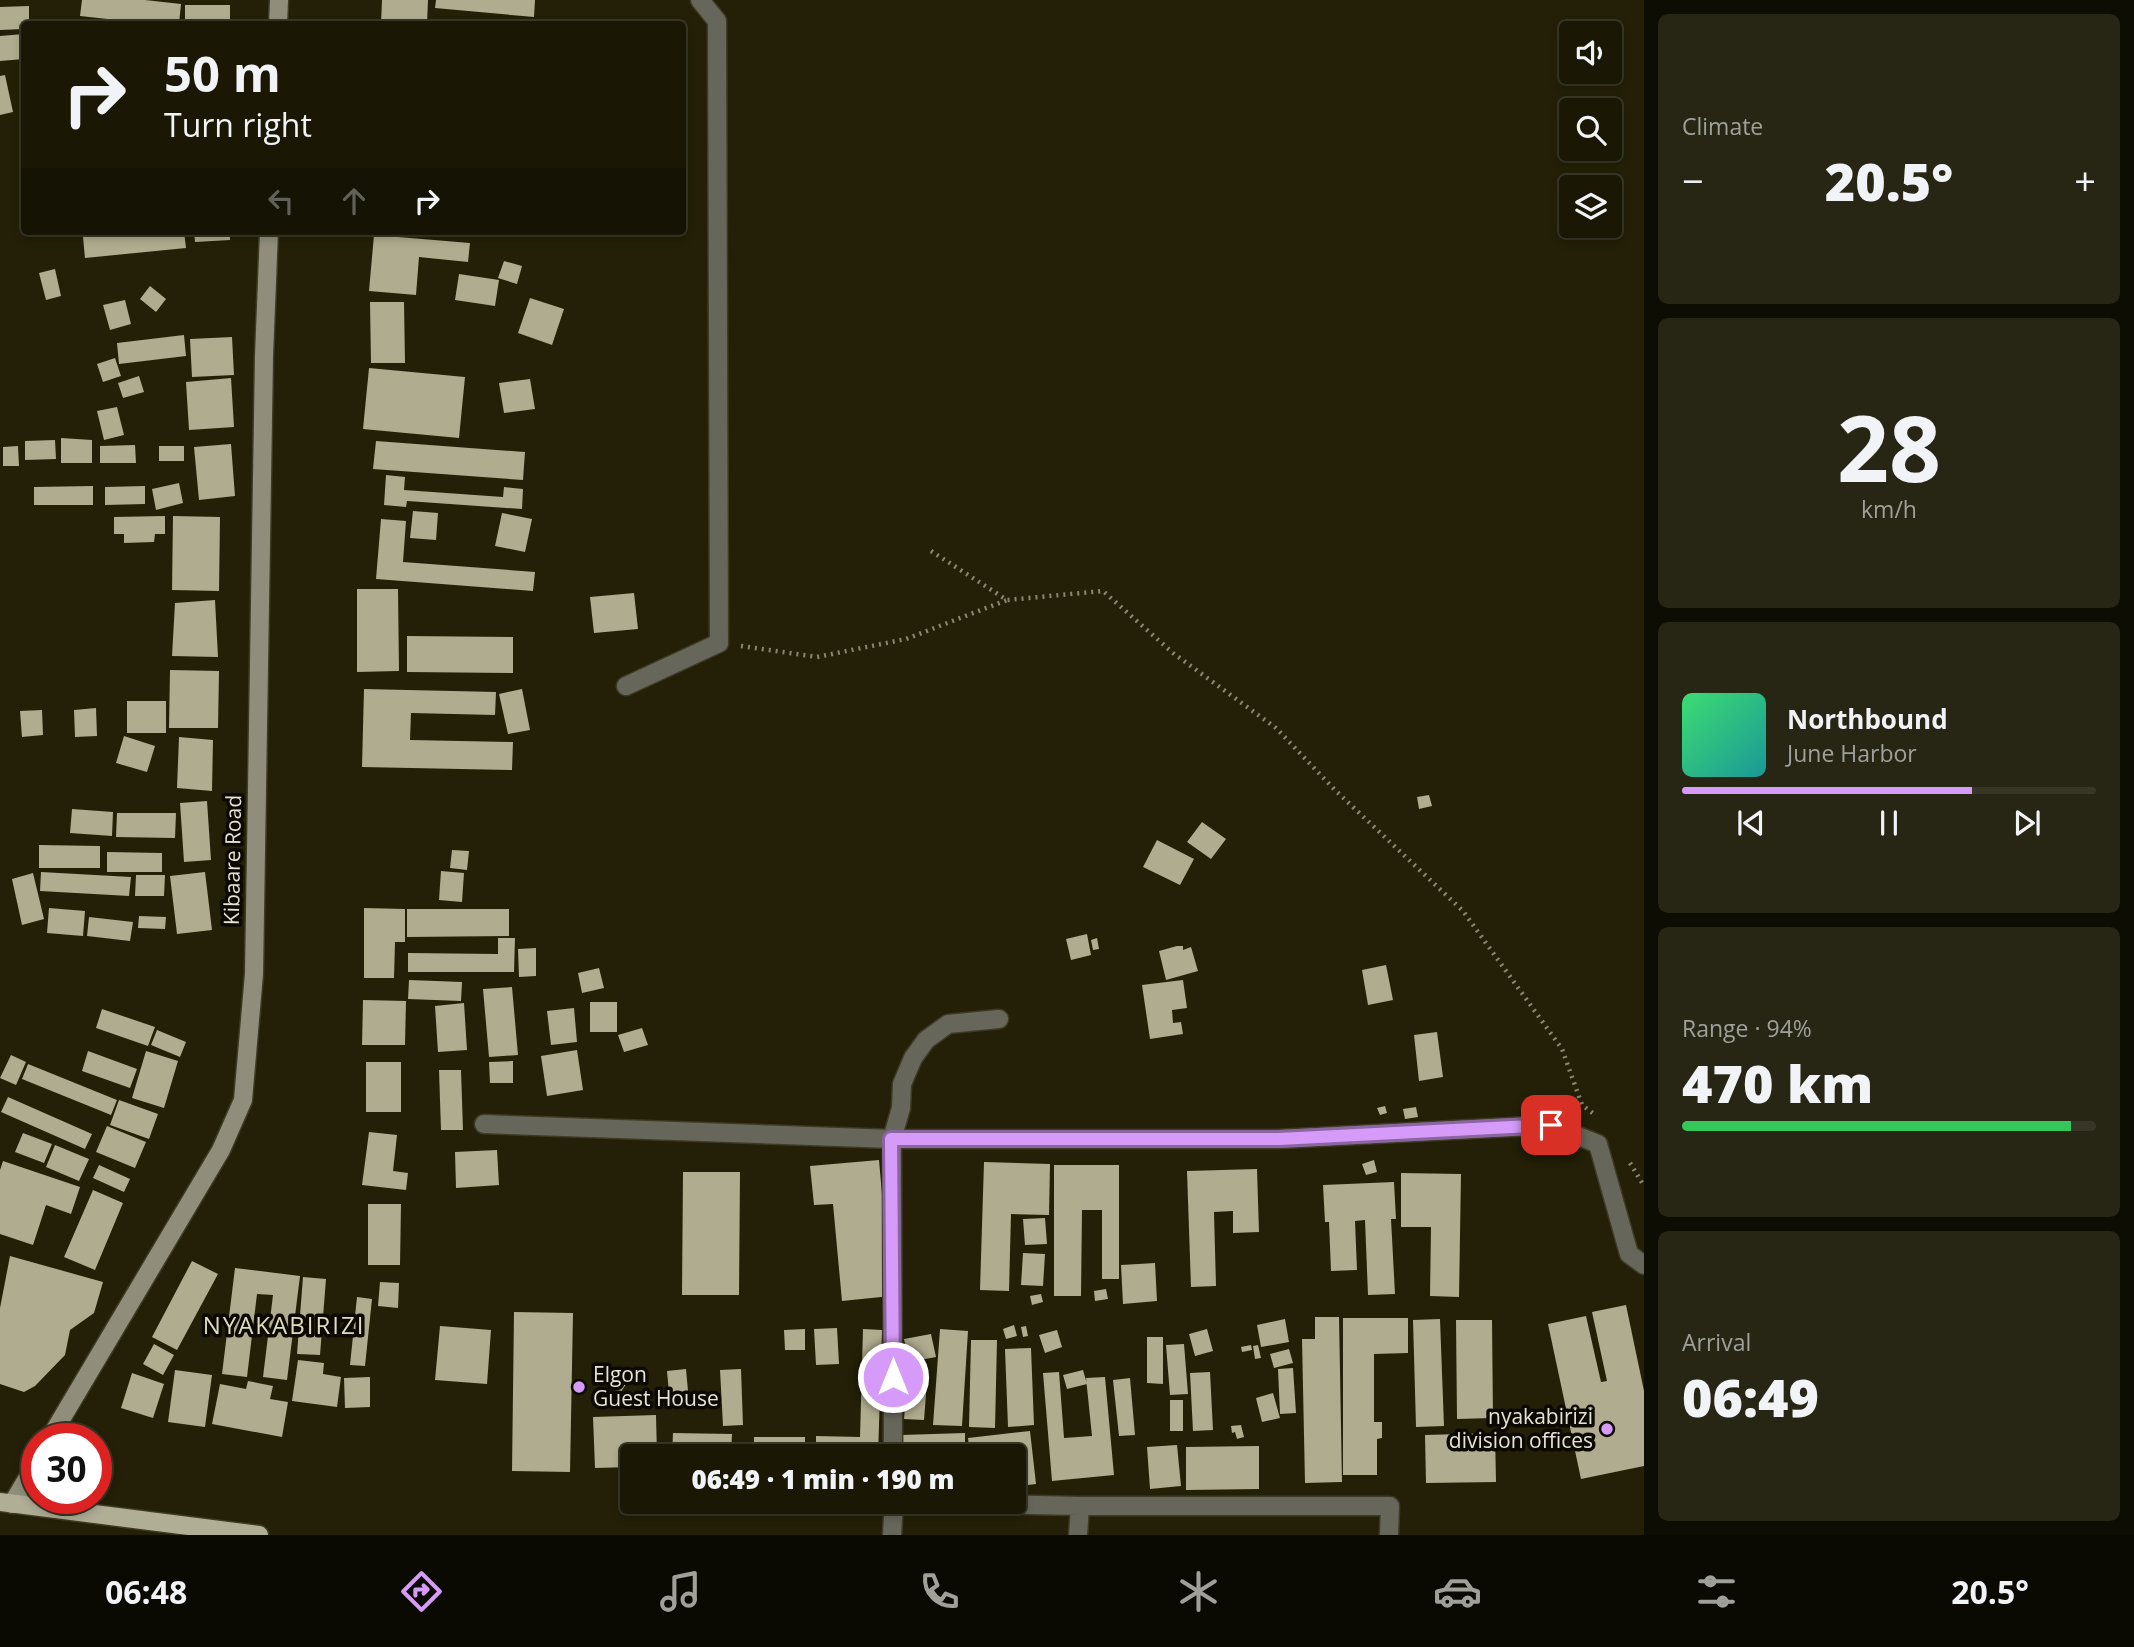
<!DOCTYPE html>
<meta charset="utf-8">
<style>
body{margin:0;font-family:"Open Sans",sans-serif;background:#272513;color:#f1f3f6;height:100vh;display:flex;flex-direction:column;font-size:26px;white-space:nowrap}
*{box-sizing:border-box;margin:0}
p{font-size:23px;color:#9fa09a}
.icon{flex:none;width:38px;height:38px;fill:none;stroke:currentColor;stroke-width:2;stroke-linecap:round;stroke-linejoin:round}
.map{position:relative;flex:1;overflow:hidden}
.details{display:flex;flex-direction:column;gap:14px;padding:14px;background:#0e0d03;width:490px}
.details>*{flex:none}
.banner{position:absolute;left:21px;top:21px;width:665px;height:214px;border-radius:7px;box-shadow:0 4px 10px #0003,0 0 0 2px #383727;background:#1a1805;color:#f1f3f6;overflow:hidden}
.controls{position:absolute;left:1559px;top:21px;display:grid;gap:14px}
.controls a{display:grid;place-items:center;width:63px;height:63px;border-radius:7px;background:#1a1805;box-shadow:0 4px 10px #0003,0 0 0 2px #383727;font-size:35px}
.speed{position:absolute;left:21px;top:1423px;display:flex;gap:14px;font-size:35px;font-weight:700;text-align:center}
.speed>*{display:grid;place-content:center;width:91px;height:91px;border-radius:50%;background:#1a1805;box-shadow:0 4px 10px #0003,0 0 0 2px #383727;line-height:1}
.speed .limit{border:10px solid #d22;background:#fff;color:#111}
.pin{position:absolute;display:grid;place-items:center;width:60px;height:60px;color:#fff;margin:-30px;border-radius:14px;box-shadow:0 4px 10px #0006}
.me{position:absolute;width:77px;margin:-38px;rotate:0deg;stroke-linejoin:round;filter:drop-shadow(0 0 5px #0008)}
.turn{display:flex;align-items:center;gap:24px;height:147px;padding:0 28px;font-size:32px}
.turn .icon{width:91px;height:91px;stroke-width:2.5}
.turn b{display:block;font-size:49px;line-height:60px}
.lanes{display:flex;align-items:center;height:66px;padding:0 28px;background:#0003;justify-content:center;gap:35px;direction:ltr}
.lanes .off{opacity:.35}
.big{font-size:52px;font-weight:800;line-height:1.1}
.details .card{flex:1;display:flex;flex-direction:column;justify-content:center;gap:10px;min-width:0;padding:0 24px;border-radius:10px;background:#272513}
.details .dial{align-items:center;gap:0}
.dial b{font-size:91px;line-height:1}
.song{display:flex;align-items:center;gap:21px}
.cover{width:84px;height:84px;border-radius:10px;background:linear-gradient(135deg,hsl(140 70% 55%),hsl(180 70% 35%))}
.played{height:7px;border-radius:4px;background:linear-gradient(90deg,#d69bf9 70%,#383727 70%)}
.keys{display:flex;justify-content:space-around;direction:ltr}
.heat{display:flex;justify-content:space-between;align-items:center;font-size:38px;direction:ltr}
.charge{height:10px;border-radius:5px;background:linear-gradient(90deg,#34c759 94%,#383727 0)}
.trip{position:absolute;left:620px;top:1444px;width:406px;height:70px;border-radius:7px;background:#1a1805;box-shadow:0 4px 10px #0003,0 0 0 2px #383727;font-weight:800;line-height:70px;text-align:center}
.tabs{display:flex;height:112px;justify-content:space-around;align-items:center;background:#0a0a02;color:#9fa09a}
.tabs .icon{width:49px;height:49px}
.tabs .current{color:#d69bf9}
.tabs b{font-size:32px;color:#f1f3f6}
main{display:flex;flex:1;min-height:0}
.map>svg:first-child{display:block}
.building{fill:#afac8f}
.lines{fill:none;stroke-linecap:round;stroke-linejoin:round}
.street-casing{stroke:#3e3b24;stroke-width:21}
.secondary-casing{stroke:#3e3b24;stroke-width:21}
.primary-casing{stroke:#3e3b24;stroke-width:21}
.path{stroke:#898773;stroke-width:4.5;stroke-dasharray:2 5;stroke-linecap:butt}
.street{stroke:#67665a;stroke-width:18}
.secondary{stroke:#908e7b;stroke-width:18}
.primary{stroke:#b0ae95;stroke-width:18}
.route-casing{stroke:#8b65a2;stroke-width:18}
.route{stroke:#d69bf9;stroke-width:12}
.poi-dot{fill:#d69bf9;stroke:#0b0902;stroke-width:2.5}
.labels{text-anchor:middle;stroke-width:7;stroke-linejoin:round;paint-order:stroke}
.street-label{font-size:21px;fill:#e5e3d4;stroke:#0b0902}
.poi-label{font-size:21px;fill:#e5e3d4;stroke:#0b0902;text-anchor:start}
.quarter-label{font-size:24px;letter-spacing:2px;fill:#dfdcbd;stroke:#0b0902}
</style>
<main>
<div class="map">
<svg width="1644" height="1535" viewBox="0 0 1644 1535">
<rect width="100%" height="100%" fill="#232007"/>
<path class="building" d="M82,0H145L181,4L179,24H153L80,16Z
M382,0H428L427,24H381Z
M436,0H535L534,17L435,8Z
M185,5H230V24H185Z
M29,6V24H24V29L0,30V7Z
M662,20L663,24H640V23Z
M24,34V59L0,61V36Z
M5,75L13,112L0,115V76Z
M134,231H184L186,248L85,258L83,237Z
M194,231H230V240L195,242Z
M374,235L470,243L468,262L419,257L416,295L369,291Z
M504,261L522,266L517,284L498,278Z
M55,269L61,296L46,300L39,273Z
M459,274L499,280L495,306L455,300Z
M150,286L166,299L156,312L140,299Z
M530,298L564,309L552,345L518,333Z
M125,300L131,324L110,330L103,305Z
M370,302H404L405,363H371Z
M184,335L186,356L119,364L117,343Z
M232,337L234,375L192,377L190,339Z
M115,358L121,376L103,382L97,364Z
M369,368L465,377L459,438L363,429Z
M139,376L144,392L123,398L118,383Z
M231,378L234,427L189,430L186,382Z
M530,379L535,409L504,413L499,383Z
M117,407L124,435L104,440L97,411Z
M61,438L92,440V463H61Z
M55,440L56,459L25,460V441Z
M376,441L525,452L523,480L373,469Z
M231,444L235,496L199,500L194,447Z
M135,445L136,463H100V446Z
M18,446L19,466H3V447Z
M159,446H184V461H159Z
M386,475L405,477L404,490L503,497L504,487L523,489L522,509L407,501L406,507L384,505Z
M179,483L183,503L156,510L152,489Z
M93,486V505H34V487Z
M145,486V504L105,505V487Z
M413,511L438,513L436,540L410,538Z
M502,513L532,519L525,552L495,546Z
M165,516V534H155L154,542L124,543V534H114V517Z
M173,516L220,517L219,591L172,590Z
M381,519L406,521L403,562L535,572L533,591L376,579Z
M357,589H398L399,671L357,672Z
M634,593L638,629L594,633L590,597Z
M215,600L218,657L172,656L175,603Z
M407,636L513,637V673L407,672Z
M170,670L219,671L218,728H169Z
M364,689L496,692L495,715L411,713L410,740L513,742L512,770L362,767Z
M522,689L530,730L508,734L499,694Z
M127,701H166V733H127Z
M96,708L97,736L75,737L74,710Z
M42,710L43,735L22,737L20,711Z
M124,736L155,746L147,772L116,763Z
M179,737L213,740L212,791L177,788Z
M1429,795L1432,806L1419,809L1417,797Z
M207,801L211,860L184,862L180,803Z
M72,809L113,812L112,836L70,833Z
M117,813H176L175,838L116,837Z
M1202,822L1226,839L1211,859L1187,842Z
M1157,840L1194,859L1180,885L1143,867Z
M39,845L100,846V868H39Z
M452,850L469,851L467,870L450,868Z
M107,852L162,853V872H107Z
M441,871L464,873L462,902L439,900Z
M41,872L131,877L129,896L40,891Z
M205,872L212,930L177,934L170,876Z
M33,873L44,919L22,925L12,879Z
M136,875H165L164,896H135Z
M49,908L85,911L83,936L47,933Z
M364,908L405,909V942H395L394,978H364Z
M407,909H509V936L407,937Z
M139,916L166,917L165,929L138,928Z
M89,917L133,922L130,941L87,936Z
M1087,934L1091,955L1071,960L1066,939Z
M498,938H515L514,972H408V953L498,954Z
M1097,938L1099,949L1093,950L1091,940Z
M1177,946H1183V950L1191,947L1198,971L1166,980L1159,951Z
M536,948V976L519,977L518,949Z
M1386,965L1393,1000L1368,1005L1362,970Z
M599,968L604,988L582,993L578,973Z
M409,980L462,982L461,1001L408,999Z
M1183,980L1187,1008L1172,1010L1173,1023L1181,1022L1183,1034L1150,1039L1142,985Z
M512,987L518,1055L489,1057L483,989Z
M363,1000L406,1001L405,1045H362Z
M590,1002H617V1032H590Z
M464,1003L467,1050L438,1052L435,1006Z
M574,1008L577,1042L551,1045L547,1011Z
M102,1009L155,1027L148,1046L96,1028Z
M642,1028L648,1045L624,1052L618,1035Z
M157,1030L186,1042L180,1057L151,1045Z
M1437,1032L1443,1077L1419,1081L1414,1035Z
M577,1050L583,1090L547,1096L541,1056Z
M88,1051L137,1069L130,1088L82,1071Z
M146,1051L178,1061L164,1108L132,1098Z
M11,1055L26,1062L16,1085L0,1078Z
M513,1061V1083H490L489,1062Z
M366,1062H401V1112H366Z
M28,1064L117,1100L111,1115L22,1079Z
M439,1070H461L463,1130H441Z
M8,1097L92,1134L85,1149L1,1112Z
M119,1100L158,1114L149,1139L110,1125Z
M1385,1106L1387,1113L1380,1115L1377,1108Z
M1416,1107L1418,1117L1405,1119L1403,1109Z
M107,1126L146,1142L135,1168L96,1152Z
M369,1132L397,1135L393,1171L408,1173L406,1190L362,1185Z
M23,1133L52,1144L44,1163L15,1152Z
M55,1145L89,1159L79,1181L46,1167Z
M497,1150L499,1185L456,1188L455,1152Z
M879,1160L891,1296L842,1301L833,1204L814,1205L810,1166Z
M1374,1160L1377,1172L1366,1175L1362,1164Z
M3,1161L80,1187L71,1214L46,1205L33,1245L0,1234V1170Z
M984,1162L1050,1164L1049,1215L1011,1214L1009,1291L980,1290Z
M99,1165L130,1179L124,1192L93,1178Z
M1054,1165H1119V1279H1102V1210H1082L1081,1296H1054Z
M1257,1169L1259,1232L1233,1233V1211L1214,1212L1216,1286L1191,1287L1187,1171Z
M683,1172H740L739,1295H682Z
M1401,1173L1461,1174L1459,1297L1430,1296L1431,1227H1401Z
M1394,1182L1396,1219H1391L1395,1294L1368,1295L1365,1220L1355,1221L1357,1270L1331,1271L1329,1222H1325L1323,1185Z
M93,1190L123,1203L95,1270L64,1257Z
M368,1204H401L400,1265H368Z
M1045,1218L1047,1244L1025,1245L1023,1219Z
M1023,1253L1045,1254L1043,1286L1021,1285Z
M10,1256L103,1282L94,1313L70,1330L65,1355L35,1386L24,1392L0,1384V1308Z
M192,1261L218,1274L177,1350L152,1337Z
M1155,1263L1157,1301L1123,1304L1121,1265Z
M235,1268L300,1276L287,1380L263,1377L273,1295L257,1294L247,1377L222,1374Z
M303,1277L326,1279L320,1355L297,1354Z
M380,1282L399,1283L398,1308L378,1306Z
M1106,1289L1108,1299L1095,1301L1094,1291Z
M1041,1294L1043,1302L1032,1305L1030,1296Z
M357,1297L372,1299L365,1366L350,1365Z
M1626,1305L1644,1391V1466L1581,1479L1548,1324L1586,1316L1601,1382L1607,1381L1592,1312Z
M514,1312L573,1313L570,1472L512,1471Z
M1315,1317H1339L1342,1482L1305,1483L1302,1339H1315Z
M1343,1318H1408V1353L1374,1354V1422H1382V1438L1377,1439V1475H1343Z
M1285,1319L1289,1342L1261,1347L1257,1325Z
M1440,1319L1444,1426L1416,1427L1413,1320Z
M1456,1320H1492L1493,1418L1457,1419Z
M1014,1325L1017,1336L1006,1339L1003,1329Z
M440,1326L491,1330L487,1384L435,1380Z
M1026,1326L1028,1336L1023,1337L1021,1327Z
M837,1328L839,1364L816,1365L814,1329Z
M805,1329V1350H785L784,1330Z
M863,1329L882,1330L878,1456H816V1436L860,1437Z
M940,1329L968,1331L962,1426L933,1425Z
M1207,1329L1213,1351L1195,1356L1189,1334Z
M1057,1330L1062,1347L1045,1353L1039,1335Z
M931,1334L936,1357L909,1362L904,1339Z
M1147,1337H1163V1384L1147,1383Z
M971,1340H997L995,1428L969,1427Z
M154,1344L174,1355L163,1375L143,1364Z
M1184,1344L1188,1394L1170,1395L1166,1345Z
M1251,1345L1252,1350L1242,1352L1241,1347Z
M1258,1345L1261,1358L1255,1359L1253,1346Z
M1031,1348L1034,1425L1008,1427L1005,1349Z
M1289,1349L1293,1363L1274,1368L1270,1354Z
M298,1360L324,1363L323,1374L341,1377L337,1407L292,1401Z
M908,1367L928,1368L924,1420L904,1419Z
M1293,1368L1296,1413L1280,1414L1278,1369Z
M686,1369L688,1391L669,1393L667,1371Z
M741,1369L743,1425L723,1426L720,1370Z
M175,1370L212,1375L205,1427L168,1422Z
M614,1370L629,1380L620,1393L605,1383Z
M1083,1370L1087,1384L1067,1389L1063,1375Z
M1059,1372L1064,1438L1092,1436L1086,1378L1105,1377L1114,1475L1052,1481L1043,1373Z
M1210,1372L1213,1430L1193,1431L1190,1373Z
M132,1373L164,1384L153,1418L121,1408Z
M370,1377V1407L345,1408L344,1378Z
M1130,1378L1135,1435L1119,1436L1113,1380Z
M248,1381L273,1386L270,1399L288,1402L282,1437L212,1424L220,1384L246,1389Z
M1273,1393L1280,1418L1262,1422L1256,1398Z
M1170,1400H1183V1431H1170Z
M656,1415L657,1456H632V1467L595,1468L593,1417Z
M1241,1425L1244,1437L1237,1439L1235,1432L1232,1433L1231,1426Z
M1030,1431L1036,1484L1013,1487V1456H970L968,1438Z
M673,1433L732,1434L731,1456H672Z
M965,1433V1456H901V1435Z
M1495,1433L1496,1482L1426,1483L1425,1435Z
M754,1437H805V1456H754Z
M1177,1445L1181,1486L1150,1489L1147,1447Z
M1259,1446V1489L1186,1490V1447Z"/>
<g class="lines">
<defs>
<path id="street" d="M626,686L719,643L717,21L700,0
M484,1124L892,1139H1279L1551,1125L1598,1144L1629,1254L1644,1265
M893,1456L892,1139L901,1108L902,1084L913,1058L926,1040L948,1024L999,1019
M892,1535L894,1502L1080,1506H1390L1389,1535
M1078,1535L1080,1506"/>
<path id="secondary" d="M278,24L279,0
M50,1438L221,1150L243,1100L254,974L264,356L269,231
M12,1504L37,1462"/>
<path id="primary" d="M0,1502L259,1535"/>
</defs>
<use href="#street" class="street-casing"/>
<use href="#secondary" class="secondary-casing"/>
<use href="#primary" class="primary-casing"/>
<path class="path" d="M931,551L1007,600L1103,591L1173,653L1276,728L1335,790L1463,911L1562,1049L1582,1105L1594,1114
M741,646L817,657L906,639L1007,600
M1630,1163L1644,1186"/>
<use href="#street" class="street"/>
<use href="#secondary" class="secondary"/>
<use href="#primary" class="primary"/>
</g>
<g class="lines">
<defs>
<path id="route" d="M893,1377L891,1139H1279L1551,1125"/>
</defs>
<use href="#route" class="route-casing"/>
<use href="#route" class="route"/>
</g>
<g class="poi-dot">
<circle cx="579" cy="1387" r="7"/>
<circle cx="1607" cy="1429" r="7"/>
</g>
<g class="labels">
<g class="street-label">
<text transform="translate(233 860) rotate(-89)" y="7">Kibaare Road</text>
</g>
<g class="poi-label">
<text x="593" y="1382">Elgon<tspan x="593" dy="24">Guest House</tspan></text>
<text x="1593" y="1424" text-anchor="end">nyakabirizi<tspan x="1593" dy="24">division offices</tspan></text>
</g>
<g class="quarter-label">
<text x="284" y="1334">NYAKABIRIZI</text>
</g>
</g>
</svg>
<div class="controls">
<a><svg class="icon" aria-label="sound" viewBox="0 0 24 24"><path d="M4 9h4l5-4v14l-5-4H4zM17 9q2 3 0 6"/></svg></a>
<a><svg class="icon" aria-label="search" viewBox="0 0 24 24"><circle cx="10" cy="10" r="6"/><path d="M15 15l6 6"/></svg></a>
<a><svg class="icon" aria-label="layers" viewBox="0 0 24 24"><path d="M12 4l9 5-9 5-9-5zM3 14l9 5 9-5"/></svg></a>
</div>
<div class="speed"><div class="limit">30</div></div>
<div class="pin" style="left:1551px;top:1125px;background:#d93025"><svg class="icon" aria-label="arrive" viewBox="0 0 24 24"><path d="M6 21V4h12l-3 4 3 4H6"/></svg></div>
<svg class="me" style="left:893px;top:1377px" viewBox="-20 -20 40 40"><circle r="17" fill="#d69bf9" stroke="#fff" stroke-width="3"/><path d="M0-11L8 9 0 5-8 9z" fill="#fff"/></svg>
<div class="trip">06:49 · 1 min · 190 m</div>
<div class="banner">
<div class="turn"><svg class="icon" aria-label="right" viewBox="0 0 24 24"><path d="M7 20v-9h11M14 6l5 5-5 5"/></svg><div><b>50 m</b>Turn right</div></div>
<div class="lanes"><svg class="icon off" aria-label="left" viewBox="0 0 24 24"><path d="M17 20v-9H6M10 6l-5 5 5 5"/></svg><svg class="icon off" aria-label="ahead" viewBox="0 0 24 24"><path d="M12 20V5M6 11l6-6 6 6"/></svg><svg class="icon" aria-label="right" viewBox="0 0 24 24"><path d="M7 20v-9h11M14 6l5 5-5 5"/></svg></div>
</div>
</div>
<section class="details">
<div class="card"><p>Climate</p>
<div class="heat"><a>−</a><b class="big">20.5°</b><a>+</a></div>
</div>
<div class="card dial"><b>28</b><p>km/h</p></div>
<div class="card">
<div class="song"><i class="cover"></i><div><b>Northbound</b><p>June Harbor</p></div></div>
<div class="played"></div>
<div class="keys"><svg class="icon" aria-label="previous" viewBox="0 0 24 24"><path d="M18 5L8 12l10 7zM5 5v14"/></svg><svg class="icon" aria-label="pause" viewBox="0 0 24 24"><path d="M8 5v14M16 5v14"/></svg><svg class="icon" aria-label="next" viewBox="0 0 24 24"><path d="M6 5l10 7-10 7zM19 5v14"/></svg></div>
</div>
<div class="card"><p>Range · 94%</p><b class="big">470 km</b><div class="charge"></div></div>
<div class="card"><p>Arrival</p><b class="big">06:49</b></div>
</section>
</main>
<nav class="tabs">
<b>06:48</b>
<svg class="icon current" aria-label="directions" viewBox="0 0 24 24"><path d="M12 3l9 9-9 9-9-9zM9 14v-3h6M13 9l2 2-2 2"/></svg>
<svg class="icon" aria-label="music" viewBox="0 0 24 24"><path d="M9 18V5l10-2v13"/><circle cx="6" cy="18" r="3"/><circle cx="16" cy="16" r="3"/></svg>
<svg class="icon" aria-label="phone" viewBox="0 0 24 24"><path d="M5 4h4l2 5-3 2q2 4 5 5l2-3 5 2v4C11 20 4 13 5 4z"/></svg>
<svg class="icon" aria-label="climate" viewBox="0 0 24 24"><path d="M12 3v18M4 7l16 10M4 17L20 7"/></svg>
<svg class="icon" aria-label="car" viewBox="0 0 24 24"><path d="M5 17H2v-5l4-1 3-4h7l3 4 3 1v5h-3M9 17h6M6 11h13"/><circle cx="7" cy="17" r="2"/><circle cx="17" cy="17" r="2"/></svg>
<svg class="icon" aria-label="filters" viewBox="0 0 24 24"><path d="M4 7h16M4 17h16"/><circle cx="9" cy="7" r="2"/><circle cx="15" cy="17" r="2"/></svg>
<b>20.5°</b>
</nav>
